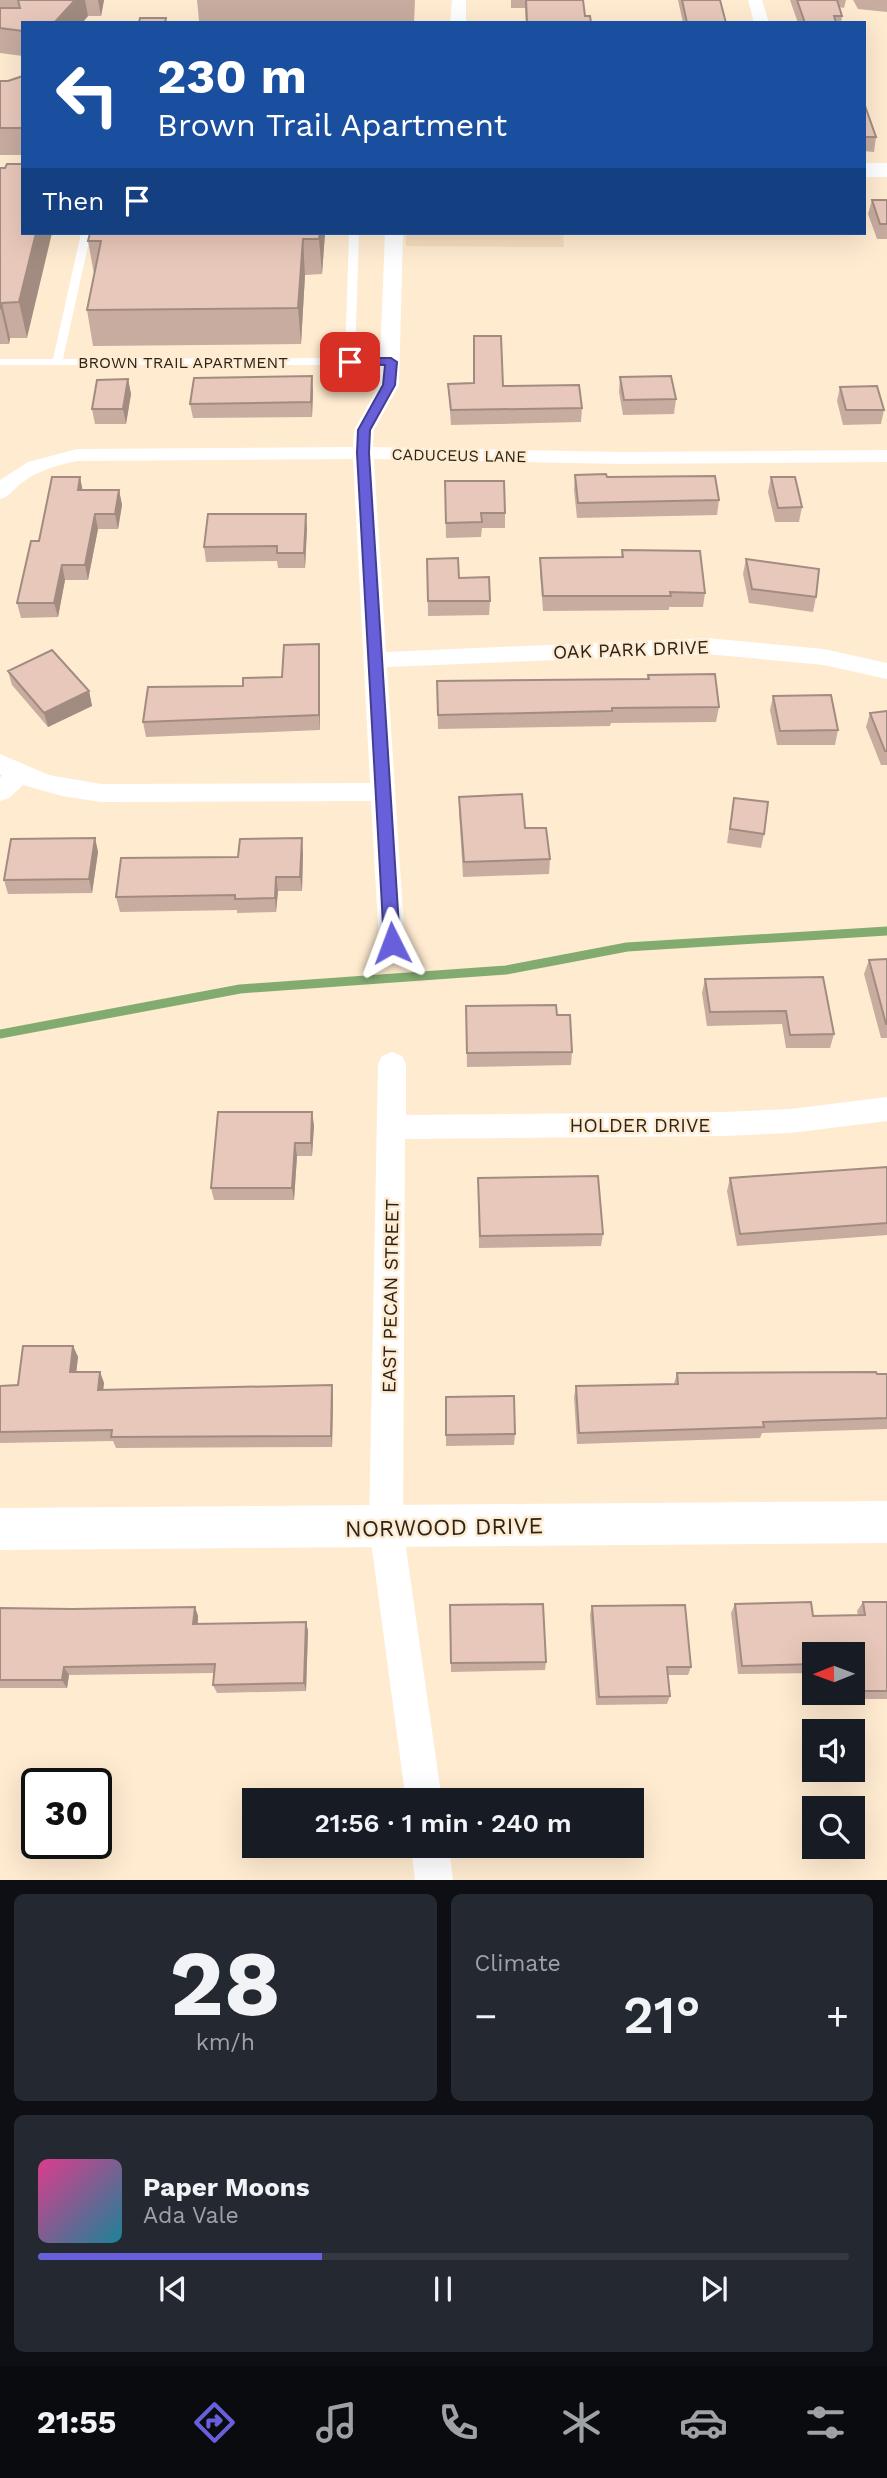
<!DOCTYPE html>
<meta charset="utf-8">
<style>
body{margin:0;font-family:"Work Sans",sans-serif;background:#242831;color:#f1f3f6;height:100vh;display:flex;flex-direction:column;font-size:26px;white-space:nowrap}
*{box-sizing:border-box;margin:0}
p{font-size:23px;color:#9ea1a6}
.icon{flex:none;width:38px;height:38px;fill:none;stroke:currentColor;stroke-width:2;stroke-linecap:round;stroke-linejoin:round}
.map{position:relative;height:1880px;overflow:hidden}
.sheet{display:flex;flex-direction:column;gap:14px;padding:14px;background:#0d0f14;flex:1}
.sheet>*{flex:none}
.guide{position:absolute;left:21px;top:21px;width:845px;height:214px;border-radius:0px;box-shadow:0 7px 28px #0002;background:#1a4fa0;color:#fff;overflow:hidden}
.needle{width:46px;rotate:269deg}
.fabs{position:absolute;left:802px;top:1642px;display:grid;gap:14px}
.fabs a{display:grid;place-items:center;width:63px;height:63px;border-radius:0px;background:#171b24;box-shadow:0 7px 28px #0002;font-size:35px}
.speed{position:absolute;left:21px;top:1768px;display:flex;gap:14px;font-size:35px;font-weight:700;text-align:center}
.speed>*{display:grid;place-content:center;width:91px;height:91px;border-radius:50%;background:#171b24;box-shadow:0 7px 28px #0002;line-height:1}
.speed .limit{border:4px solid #111;border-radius:10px;background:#fff;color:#111}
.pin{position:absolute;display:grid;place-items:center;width:60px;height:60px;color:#fff;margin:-30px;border-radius:14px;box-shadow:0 4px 10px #0006}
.me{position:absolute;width:77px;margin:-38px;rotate:357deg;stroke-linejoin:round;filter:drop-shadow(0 0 5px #0008)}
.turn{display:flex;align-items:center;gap:24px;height:147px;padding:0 21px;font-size:32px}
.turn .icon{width:91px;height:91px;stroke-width:2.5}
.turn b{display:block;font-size:49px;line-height:60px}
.then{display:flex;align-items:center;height:66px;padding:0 21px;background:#0003;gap:14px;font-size:26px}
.big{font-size:52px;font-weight:600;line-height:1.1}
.sheet .tile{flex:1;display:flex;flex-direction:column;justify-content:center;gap:10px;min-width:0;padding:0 24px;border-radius:10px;background:#242831}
.sheet .dial{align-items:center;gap:0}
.dial b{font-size:91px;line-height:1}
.song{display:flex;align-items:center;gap:21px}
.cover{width:84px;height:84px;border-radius:10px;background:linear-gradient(135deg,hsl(330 70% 55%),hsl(190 70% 35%))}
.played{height:7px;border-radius:4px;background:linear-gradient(90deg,#6860da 35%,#363941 35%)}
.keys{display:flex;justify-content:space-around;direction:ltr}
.heat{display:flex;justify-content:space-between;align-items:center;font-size:38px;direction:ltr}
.sheet .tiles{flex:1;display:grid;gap:14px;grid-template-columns:1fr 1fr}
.tile:last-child{grid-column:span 2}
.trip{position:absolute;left:242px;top:1788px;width:402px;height:70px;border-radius:0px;background:#171b24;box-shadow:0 7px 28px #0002;font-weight:600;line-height:70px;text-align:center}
.dock{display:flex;height:112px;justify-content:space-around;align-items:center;background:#090b0e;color:#9ea1a6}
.dock .icon{width:49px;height:49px}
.dock .on{color:#6860da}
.dock b{font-size:32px;color:#f1f3f6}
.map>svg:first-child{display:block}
.built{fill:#f6debe}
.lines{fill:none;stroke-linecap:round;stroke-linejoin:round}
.stream{stroke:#82ab70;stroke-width:9}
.service{fill:#fff;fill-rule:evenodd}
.minor{fill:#fff;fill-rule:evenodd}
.tertiary{fill:#fff;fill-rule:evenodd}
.secondary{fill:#fff;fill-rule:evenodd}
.wall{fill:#c8aca0}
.shaded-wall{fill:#a28c82}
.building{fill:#e8c8ba;stroke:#a28c82;stroke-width:2}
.route{fill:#6860da;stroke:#443e8e;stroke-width:2}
.labels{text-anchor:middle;stroke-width:5;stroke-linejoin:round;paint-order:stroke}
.far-street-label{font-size:16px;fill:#2c241b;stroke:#ffebd0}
.street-label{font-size:19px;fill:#2c241b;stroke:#ffebd0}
.near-street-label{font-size:23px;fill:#2c241b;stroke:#ffebd0}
</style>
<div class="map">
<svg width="887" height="1880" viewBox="0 0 887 1880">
<rect width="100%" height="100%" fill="#ffebd0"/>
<path class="built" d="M406,233H563L564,247L406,246Z"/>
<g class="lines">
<path class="stream" d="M0,1034L240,989L506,970L627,947L887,931"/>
<path class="service" d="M81,233H91L63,359L345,358L349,233H359L355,358H391L396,361L391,364L350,365H0V359H53Z"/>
<path class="minor" d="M452,0H466V23H450Z
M748,0H762L769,23H754Z
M385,233H403L399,385L374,430L373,447L621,452L887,450V462L621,464L374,459L386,652L707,638L824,649L887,663V679L824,665L707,654L387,667L405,943L401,950L392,953L383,950L379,943L371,801L101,802L62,796L23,785L9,798L0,801V778L2,775L0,774V754L49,775L101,784L370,783L353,459L77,461C58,465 39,470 23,482C14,488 10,497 0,499V480L28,462L77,449L353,447L354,430L379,385Z
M392,1052L402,1056L406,1064V1115L724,1112L790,1109L887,1097V1121L790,1133L724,1136L405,1139L403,1527L442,1801H406L369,1527L378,1064L382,1056Z
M411,1846H449L453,1880H415Z"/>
<path class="tertiary" d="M887,1501V1543L0,1550V1508Z"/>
<path class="secondary" d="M864,163H887V177H864Z"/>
</g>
<path class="wall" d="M0,0H104L101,16H88L82,23H23V56L0,53Z
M197,0H415L414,23H324V21H199Z
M511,0H583L585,16L591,23H526L525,8H511Z
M678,0H720L726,23H683Z
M790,0H846L844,8L839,7L842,16L841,23H798Z
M853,0H887V12L858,9Z
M23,76V155H0V81H8Z
M864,103L876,137L874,152L864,151Z
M0,168L27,338H10L9,344H0Z
M872,200H887V239H877L868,214Z
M90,233H325L322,274L305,275L301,344L93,346L87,310L94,274L88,241Z
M620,377L676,399L674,414L623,415L619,392Z
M128,379L131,394L126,424H95L92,409Z
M448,384L503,386L582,408L581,422L451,425Z
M840,387L884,410L881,424L843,425L837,401Z
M313,391L312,417L193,418L190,404Z
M575,475L607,477L719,500L717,515L577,518L574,490Z
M771,477L802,507L799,522H775L768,492Z
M445,481L505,513V528H482L481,537L446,538Z
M83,490H119L122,505L118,529H98L88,580H65L58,617L21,618L17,603L39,541Z
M307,528L305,568H278L277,561L206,562L204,547Z
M622,550L705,593L703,607H669V610L543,611L540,573V558L621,557Z
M427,559L459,578L490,601L489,615L428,616Z
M746,559L816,597L813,612L749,603L743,574Z
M320,659V730L146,737L143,722L243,686L282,677Z
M8,671L89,691L92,706L48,727L12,685Z
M648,675L719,707L716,722L611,723L610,726L438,729L437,681L647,679Z
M773,696L838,730L835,745H777L770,710Z
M887,711V765H881L866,727L870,713Z
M459,797L525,828L550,859L549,874L463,877L459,811Z
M734,798L764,834L761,848L727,843Z
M95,838L98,852L92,893L8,894L4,880Z
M303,853L302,891H278L276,912L237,913V910L120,912L116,897L238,857Z
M887,959V1038H881L864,974L869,960Z
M823,977L834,1034L830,1048H786L782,1024L707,1026L702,993L705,979Z
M466,1006L557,1015L572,1052L571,1065L467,1067Z
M314,1125L312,1156H297L294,1200H214L211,1188Z
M887,1167V1235L737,1246L727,1191L730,1178Z
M478,1178L603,1234L601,1246L479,1248Z
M73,1346L78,1357L76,1372H100L104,1383L103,1390L332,1385L333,1396L332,1447L116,1448L113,1441L0,1443V1386L18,1385Z
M677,1373L887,1374V1429L762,1433L760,1438L577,1444L574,1397L576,1386L674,1384Z
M446,1397L515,1434L514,1445L446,1446Z
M863,1602H887V1699H844L843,1692H852V1654H814V1673L738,1674L731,1613L735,1604L813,1616L858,1615L857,1611Z
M450,1605L546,1662L545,1670L451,1672Z
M592,1606L691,1667L688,1675H668L670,1696L667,1704L596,1705L590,1615Z
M195,1607L198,1616V1624L306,1622L308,1631L306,1691L217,1693L213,1685L214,1673L69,1675L67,1688H0V1680L72,1609Z"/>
<path class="shaded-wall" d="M75,0H85L88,16L82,23H54Z
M98,0H104L101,16Z
M36,233H52L27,338L19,302Z
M320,233H325L322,274L319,239Z
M303,239L305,275L301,344L298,308Z
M2,303L10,338L9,344L1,309Z
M312,376L313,391L312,417L311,402Z
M128,379L131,394L126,424L123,409Z
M80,477L83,492L78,490Z
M119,490L122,505L118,529L115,514Z
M95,514L98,529L88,580L85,565Z
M306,514L307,528L305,568L304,553Z
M62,565L65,580L58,617L54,603Z
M319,644L320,659V730L319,715Z
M89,691L92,706L48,727L44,713Z
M95,838L98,852L92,893L89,879Z
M302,838L303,853L302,891L300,877Z
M276,877L278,891L276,912L275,898Z
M312,1112L314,1125L312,1156L311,1143Z
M295,1143L297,1156L294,1200L292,1188Z
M73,1346L78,1357L75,1383L70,1372Z
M100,1372L104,1383L102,1401L98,1390Z
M332,1385L333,1396L332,1447L331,1436Z
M195,1607L198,1616L197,1633L193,1624Z
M306,1622L308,1631L306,1691L304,1683Z
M64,1667L69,1675L67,1688L62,1680Z"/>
<path class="building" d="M18,0H75L54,23H23V31L0,28V8H20Z
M526,0H583L585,16H590L591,23H527Z
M682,0H720L726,23H687Z
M797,0H837L842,16H834L836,23H805Z
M140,18H166L165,23H139Z
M23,76V128H0V81H8Z
M864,103L876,137H864Z
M7,164H23V233H36L19,302L2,303L0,309V168H5Z
M872,200H887V224H880Z
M90,233H320L319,239H303L298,308L87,310L101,241H88Z
M474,336H501L503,386L579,385L582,408L451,410L448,384L474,383Z
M312,376L311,402L190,404L194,378Z
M671,376L676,399L624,400L620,377Z
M128,379L123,409H92L97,380Z
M877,386L884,410H846L840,387Z
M606,474L607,477L715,476L719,500L578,503L575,475Z
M52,477H80L78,490H119L115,514H95L85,565H62L54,603H17L31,541H39Z
M771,477H795L802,507L778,508Z
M445,481H504L505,513H481L482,522L446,523Z
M208,514H306L304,553H277V546L204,547Z
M622,550L700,551L705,593L670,592L671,596H543L540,558L623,557Z
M458,558L459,578L489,577L490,601H428L427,559Z
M746,559L819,569L816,597L752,589Z
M319,644V715L143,722L148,687L243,686V678L282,677L284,645Z
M52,650L89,691L44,713L8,671Z
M715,674L719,707L612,708V711L438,715L437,681L649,679L648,675Z
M831,695L838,730L780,731L773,696Z
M887,711V751H885L870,713Z
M522,794L525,828H546L550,859L464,862L459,797Z
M734,798L768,802L764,834L730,829Z
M95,838L89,879L4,880L11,839Z
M302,838L300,877H276L275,898L235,899V895L116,897L121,858L238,857L240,839Z
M887,959V1024H886L869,960Z
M823,977L834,1034L790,1035L786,1011L710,1012L705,979Z
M556,1005L557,1015H570L572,1052L467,1053L466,1006Z
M218,1112H312L311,1143H295L292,1188H211Z
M887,1167V1223L740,1234L730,1178Z
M598,1176L603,1234L480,1236L478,1178Z
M23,1346H73L70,1372H100L98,1390L332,1385L331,1436L111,1437L112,1430L0,1432V1386L18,1385Z
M876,1372L877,1374H887V1418L763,1422L764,1427L579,1433L576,1386L678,1384L677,1373Z
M514,1396L515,1434L446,1435V1397Z
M811,1602L813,1616L865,1615L863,1602H887V1691H852V1654H814V1664L742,1666L735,1604Z
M543,1604L546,1662L451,1663L450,1605Z
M685,1605L691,1667H667L670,1696L599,1697L592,1606Z
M195,1607L193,1624L306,1622L304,1683L213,1685L215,1664L64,1667L62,1680H0V1608L72,1609Z"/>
<path class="route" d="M350,358H391L397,362L395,385L370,430L369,453L400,943L392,950L384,943L357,453L358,430L383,385L385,365L346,364V359Z"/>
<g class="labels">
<g class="far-street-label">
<text x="183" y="368">BROWN TRAIL APARTMENT</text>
<text transform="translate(459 455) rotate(1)" y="6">CADUCEUS LANE</text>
</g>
<g class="street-label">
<text transform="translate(631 649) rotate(-2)" y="7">OAK PARK DRIVE</text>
<text x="640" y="1132">HOLDER DRIVE</text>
<text transform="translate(390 1296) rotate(-89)" y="7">EAST PECAN STREET</text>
</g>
<g class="near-street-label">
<text transform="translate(444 1527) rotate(-1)" y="8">NORWOOD DRIVE</text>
</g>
</g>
</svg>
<div class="fabs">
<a><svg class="needle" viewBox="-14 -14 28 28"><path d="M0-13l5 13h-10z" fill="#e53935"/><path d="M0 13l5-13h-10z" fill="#9ea1a6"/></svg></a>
<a><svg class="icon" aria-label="sound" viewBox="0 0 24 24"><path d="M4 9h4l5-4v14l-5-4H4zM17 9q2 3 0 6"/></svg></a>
<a><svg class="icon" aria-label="search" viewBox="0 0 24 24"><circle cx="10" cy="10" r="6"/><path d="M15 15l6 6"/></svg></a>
</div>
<div class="speed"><div class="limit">30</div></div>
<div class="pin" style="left:350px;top:362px;background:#d93025"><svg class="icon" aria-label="arrive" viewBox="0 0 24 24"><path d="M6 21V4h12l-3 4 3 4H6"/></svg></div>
<svg class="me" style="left:392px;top:943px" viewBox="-20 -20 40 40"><path d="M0-17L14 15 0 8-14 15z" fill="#6860da" stroke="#fff" stroke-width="4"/></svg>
<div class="trip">21:56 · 1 min · 240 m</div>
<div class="guide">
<div class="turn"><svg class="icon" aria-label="left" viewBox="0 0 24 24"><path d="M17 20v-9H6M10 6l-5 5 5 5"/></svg><div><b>230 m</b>Brown Trail Apartment</div></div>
<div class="then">Then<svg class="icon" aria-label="arrive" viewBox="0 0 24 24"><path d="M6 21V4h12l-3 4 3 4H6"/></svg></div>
</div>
</div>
<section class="sheet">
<div class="tiles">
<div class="tile dial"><b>28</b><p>km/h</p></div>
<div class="tile"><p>Climate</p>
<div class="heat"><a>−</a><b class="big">21°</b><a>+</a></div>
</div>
<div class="tile">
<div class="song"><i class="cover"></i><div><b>Paper Moons</b><p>Ada Vale</p></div></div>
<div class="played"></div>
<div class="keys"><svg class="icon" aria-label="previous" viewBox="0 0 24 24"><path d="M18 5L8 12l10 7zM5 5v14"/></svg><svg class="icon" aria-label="pause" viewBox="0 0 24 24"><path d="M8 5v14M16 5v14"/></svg><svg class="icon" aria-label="next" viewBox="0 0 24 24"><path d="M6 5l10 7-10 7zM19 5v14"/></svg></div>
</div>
</div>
</section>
<nav class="dock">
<b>21:55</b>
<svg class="icon on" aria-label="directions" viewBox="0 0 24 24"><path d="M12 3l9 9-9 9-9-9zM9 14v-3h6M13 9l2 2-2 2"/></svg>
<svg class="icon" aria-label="music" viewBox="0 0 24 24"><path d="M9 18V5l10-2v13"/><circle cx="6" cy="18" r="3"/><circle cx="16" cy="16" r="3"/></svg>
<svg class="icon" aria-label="phone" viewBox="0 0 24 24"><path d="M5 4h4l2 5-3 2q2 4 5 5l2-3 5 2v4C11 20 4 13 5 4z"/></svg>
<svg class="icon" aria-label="climate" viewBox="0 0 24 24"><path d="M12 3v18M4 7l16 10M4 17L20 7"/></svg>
<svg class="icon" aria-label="car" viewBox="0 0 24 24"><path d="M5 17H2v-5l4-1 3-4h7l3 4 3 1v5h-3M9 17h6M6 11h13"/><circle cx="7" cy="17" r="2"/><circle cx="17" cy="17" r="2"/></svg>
<svg class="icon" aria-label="filters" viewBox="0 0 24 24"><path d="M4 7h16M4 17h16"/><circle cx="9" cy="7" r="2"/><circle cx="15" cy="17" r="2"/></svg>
</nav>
